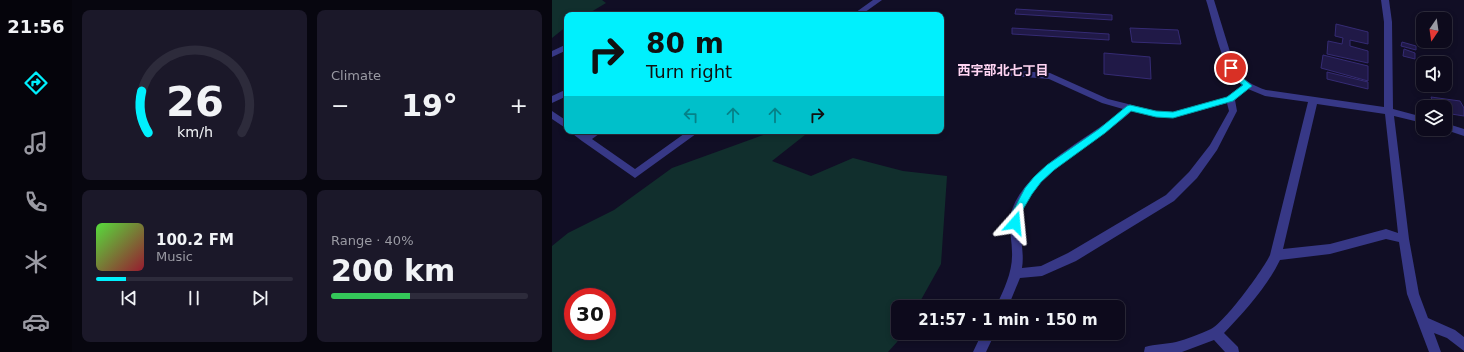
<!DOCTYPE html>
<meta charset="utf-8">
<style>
body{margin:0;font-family:"DejaVu Sans","Noto Sans JP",sans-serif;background:#1b1829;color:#f1f3f6;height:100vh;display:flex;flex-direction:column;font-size:15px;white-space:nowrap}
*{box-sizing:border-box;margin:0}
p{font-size:13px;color:#9a9aa3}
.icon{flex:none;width:22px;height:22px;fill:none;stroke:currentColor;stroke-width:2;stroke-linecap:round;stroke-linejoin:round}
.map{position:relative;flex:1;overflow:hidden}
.side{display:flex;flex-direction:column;gap:10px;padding:10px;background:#07060f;width:480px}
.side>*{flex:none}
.banner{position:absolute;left:12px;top:12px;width:380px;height:122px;border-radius:8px;box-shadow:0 2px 6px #0003,0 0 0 1px #2d2b3b;background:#00f0fd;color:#111;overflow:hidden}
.needle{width:26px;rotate:193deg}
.tools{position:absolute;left:864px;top:12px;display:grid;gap:8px}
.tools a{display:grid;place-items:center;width:36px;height:36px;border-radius:8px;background:#0d0a1c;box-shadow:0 2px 6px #0003,0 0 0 1px #2d2b3b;font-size:20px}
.speed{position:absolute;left:12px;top:288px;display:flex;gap:8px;font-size:20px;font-weight:700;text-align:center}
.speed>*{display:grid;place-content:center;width:52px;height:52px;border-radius:50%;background:#0d0a1c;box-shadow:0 2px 6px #0003,0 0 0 1px #2d2b3b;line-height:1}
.speed .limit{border:6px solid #d22;background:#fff;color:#111}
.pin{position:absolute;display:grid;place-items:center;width:34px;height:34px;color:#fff;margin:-17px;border:2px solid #fff;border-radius:50%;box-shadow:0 1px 4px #0007}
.me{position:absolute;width:44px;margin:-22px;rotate:18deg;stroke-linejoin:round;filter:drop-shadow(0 0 3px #0008)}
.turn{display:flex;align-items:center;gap:14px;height:84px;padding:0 16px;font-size:18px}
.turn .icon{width:52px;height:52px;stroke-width:2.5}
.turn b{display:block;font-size:28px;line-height:34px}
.lanes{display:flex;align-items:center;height:38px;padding:0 16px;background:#0003;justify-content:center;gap:20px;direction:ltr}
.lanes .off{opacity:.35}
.big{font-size:30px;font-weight:600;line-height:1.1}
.side .tile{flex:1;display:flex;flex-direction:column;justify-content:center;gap:6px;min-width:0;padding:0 14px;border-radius:8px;background:#1b1829}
.side .dial{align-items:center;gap:0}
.dial svg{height:104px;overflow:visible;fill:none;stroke:#2d2b3b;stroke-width:7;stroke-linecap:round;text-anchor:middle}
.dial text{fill:#f1f3f6;stroke:none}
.song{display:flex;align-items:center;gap:12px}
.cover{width:48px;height:48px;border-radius:6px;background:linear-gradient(135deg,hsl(110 70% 55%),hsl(350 70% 35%))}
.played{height:4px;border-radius:2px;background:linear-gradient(90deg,#00f0fd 15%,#2d2b3b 15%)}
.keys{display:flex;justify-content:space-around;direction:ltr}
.heat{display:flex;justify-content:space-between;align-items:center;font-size:22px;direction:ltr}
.charge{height:6px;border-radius:3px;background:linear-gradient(90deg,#34c759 40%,#2d2b3b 0)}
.side .tiles{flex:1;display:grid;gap:10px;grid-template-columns:repeat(2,1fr)}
.trip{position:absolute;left:339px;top:300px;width:234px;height:40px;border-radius:8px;background:#0d0a1c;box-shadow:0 2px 6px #0003,0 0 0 1px #2d2b3b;font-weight:600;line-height:40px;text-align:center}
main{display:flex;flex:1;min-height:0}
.tab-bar{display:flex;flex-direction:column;width:72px;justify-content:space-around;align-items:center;background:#05040b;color:#9a9aa3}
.tab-bar .icon{width:28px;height:28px}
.tab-bar .current{color:#00f0fd}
.tab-bar b{font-size:18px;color:#f1f3f6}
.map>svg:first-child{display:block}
.green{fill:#112f2d;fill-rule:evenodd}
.building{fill:#201947;stroke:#352b74}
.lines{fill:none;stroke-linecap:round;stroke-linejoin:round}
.minor{fill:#373886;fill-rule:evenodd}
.route{fill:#00f0fd;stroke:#009ca4}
.labels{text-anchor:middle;stroke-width:4;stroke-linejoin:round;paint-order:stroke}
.neighbourhood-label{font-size:13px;font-weight:bold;fill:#ffd4f2;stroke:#110e25}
</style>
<main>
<nav class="tab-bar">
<b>21:56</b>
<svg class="icon current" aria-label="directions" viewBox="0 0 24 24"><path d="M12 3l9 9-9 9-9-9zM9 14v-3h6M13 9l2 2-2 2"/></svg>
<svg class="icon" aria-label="music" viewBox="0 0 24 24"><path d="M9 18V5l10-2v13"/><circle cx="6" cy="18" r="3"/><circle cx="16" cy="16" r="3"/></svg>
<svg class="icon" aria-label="phone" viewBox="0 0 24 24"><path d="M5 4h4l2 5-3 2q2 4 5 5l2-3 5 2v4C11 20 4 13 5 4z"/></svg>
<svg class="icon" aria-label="climate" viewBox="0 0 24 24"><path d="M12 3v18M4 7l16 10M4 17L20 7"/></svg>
<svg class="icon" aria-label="car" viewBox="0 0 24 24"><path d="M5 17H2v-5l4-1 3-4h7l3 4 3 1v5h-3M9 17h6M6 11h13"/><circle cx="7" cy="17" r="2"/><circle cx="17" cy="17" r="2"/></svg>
</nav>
<section class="side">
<div class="tiles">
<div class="tile dial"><svg viewBox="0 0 100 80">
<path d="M14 69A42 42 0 1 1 86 69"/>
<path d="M14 69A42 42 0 0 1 9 37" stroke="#00f0fd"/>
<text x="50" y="56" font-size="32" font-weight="700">26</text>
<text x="50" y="72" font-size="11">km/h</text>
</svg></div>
<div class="tile"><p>Climate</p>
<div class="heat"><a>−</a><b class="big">19°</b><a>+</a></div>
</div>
<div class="tile">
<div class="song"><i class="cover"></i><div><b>100.2 FM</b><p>Music</p></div></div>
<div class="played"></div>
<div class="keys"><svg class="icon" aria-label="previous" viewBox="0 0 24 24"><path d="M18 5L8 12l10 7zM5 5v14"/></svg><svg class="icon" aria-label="pause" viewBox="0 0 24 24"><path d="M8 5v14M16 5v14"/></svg><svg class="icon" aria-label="next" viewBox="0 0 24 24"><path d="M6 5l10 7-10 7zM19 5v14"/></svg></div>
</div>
<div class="tile"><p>Range · 40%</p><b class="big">200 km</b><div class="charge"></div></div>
</div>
</section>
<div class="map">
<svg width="912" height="352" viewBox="0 0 912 352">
<rect width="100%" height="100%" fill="#110e25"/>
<path class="green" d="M0,0H50L54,3L34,15H15V26L0,38Z
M222,131H258L220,161L259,176L301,158L351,171L395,176L389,264L365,307H346V333H350L345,342L336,352H0V246L16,233L62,210L120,168ZM21,297H55V331H21Z"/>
<path class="building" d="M464,9L560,15V20L463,14Z
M784,24L816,32V44L798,40V46L816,51V63L775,54L776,41L790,44L791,38L783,36Z
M460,28L557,34V40L460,34Z
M578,28L626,30L629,44L580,42Z
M850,42L864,46V50L849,46Z
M852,49L863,53V59L851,56Z
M552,53L598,57L599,79L552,74Z
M771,55L816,66V81L769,68Z
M775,72L816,82V89L775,79Z
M879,97L908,101L912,108V116L893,113V107H883Z"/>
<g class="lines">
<path class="minor" d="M321,0H330L309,15H300Z
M654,0H662L683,68C690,80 702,86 714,90L832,107V22L829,0H837L840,22L841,109L871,117V123L842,116L857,239L867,294L876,318L903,330L912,337V351L895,338L882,333L889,352H877L855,294L847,242L834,239L778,254L728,260C715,287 693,311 672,333L686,347L687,352H673L662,340L630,352H592L593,347C603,344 614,344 624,342C635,339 648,334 659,329C673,322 711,270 718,255L756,102L713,96L696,89L683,100L685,111L665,150L645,178L622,201L524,261L490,276L468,278L456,307H444C452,289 461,272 460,252C460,241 457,230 458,218C465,175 529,142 561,118L571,109L550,103L497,79L449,75L446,74L445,72L446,70L498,73L556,99L604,111L621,112L675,97L690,85C669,70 662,24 654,0ZM675,103L677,111L658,145L637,172L614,195L516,253L489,266L470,268C473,250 466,233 469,216C476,177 551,138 580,111L604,117L621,118ZM765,104L833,114L846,233L834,229L778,244L731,249Z
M77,11H83L87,15H73Z
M15,44V50L0,57V51Z
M15,89V96L0,103V96Z
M0,111L15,121V129L0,119Z
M893,123L912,129V136L891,129H893Z
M17,131H29L33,134L39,131H51L40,139L83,169L136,131H148L83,178L30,141Z
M430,333H443L434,352H421Z"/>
</g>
<path class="route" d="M679,66L682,67L686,74L700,86L681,101L621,118L604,117L579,111L553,133L502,170L489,182L480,194L470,211L467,226L463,227L460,226L458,223L461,211L473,188L482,177L495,165L547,129L575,106L578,105L604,111L621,112L675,97L691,85L680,77L675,68Z"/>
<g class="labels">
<g class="neighbourhood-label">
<text x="451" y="75">西宇部北七丁目</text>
</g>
</g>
</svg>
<div class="tools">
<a><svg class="needle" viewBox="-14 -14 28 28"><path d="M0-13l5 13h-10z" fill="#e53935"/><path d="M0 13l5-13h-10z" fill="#9a9aa3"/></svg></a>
<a><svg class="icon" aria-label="sound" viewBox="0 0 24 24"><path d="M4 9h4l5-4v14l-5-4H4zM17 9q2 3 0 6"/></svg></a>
<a><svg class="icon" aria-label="layers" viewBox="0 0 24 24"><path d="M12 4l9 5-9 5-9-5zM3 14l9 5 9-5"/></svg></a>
</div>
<div class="speed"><div class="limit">30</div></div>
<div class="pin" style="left:679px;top:68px;background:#d93025"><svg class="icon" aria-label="arrive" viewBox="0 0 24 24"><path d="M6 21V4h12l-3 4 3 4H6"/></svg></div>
<svg class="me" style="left:463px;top:223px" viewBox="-20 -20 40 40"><path d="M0-17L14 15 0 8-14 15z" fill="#00f0fd" stroke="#fff" stroke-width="4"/></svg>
<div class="trip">21:57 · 1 min · 150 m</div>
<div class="banner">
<div class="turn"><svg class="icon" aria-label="right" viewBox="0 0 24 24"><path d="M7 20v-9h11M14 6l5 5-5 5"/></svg><div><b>80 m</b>Turn right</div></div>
<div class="lanes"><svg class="icon off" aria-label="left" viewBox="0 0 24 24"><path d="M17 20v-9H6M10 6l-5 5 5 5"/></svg><svg class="icon off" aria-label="ahead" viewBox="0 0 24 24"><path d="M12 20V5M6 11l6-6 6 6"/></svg><svg class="icon off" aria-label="ahead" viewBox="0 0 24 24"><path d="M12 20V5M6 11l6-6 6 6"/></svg><svg class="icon" aria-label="right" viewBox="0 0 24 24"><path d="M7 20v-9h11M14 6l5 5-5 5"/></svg></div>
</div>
</div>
</main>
